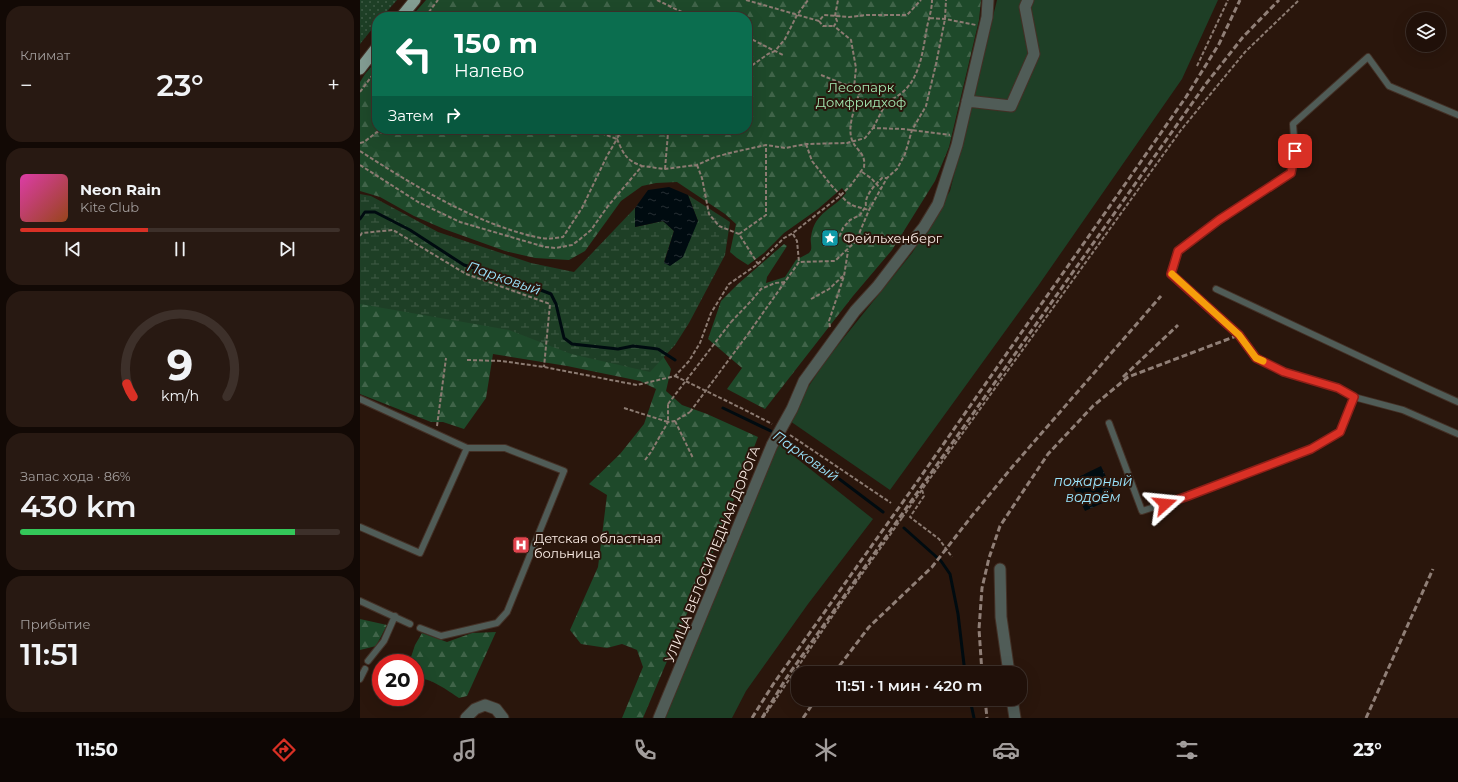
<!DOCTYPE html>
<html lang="ru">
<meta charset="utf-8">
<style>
body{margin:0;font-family:Montserrat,sans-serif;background:#281912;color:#f1f3f6;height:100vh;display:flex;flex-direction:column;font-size:15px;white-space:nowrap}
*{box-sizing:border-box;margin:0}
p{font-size:13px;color:#a29d9c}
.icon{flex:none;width:22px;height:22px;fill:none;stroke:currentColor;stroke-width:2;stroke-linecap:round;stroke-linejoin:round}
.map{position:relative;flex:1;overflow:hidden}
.panel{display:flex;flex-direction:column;gap:6px;padding:6px;background:#120905;width:360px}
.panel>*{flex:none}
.hud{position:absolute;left:12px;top:12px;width:380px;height:122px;border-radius:16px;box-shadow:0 4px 16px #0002,0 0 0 1px #3d302a;background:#0b6e4f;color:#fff;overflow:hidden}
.buttons{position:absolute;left:1046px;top:12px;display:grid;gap:8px}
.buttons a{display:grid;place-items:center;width:40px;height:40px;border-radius:50%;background:#201009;box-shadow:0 4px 16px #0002,0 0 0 1px #3d302a;font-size:20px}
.speed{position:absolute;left:12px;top:654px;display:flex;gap:8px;font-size:20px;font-weight:700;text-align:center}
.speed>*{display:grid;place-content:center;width:52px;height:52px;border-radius:50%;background:#201009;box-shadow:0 4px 16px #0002,0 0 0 1px #3d302a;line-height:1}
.speed .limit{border:6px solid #d22;background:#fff;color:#111}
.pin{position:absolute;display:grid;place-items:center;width:34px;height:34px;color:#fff;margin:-17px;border-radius:8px;box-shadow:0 2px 6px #0006}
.me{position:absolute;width:44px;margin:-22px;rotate:72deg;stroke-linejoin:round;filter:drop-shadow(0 0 3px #0008)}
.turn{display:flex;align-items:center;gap:14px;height:84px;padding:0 16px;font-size:18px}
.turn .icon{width:52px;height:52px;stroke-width:2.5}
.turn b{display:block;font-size:28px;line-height:34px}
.then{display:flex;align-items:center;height:38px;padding:0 16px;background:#0003;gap:8px;font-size:15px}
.big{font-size:30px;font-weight:600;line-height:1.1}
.panel .tile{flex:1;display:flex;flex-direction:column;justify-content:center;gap:6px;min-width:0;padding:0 14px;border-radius:16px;background:#281912}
.panel .dial{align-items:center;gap:0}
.dial svg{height:104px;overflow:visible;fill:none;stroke:#3d302a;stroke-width:7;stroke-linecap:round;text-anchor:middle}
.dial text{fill:#f1f3f6;stroke:none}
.song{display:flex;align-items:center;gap:12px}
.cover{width:48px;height:48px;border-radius:6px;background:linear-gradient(135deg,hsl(320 70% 55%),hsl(20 70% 35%))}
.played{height:4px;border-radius:2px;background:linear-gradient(90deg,#d93025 40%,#3d302a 40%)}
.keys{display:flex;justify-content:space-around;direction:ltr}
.heat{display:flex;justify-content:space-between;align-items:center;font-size:22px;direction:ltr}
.charge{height:6px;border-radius:3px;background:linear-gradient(90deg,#34c759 86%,#3d302a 0)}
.trip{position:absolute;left:431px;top:666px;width:236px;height:40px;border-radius:16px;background:#201009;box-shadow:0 4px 16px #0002,0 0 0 1px #3d302a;font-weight:600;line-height:40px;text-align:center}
.tab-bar{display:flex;height:64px;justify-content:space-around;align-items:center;background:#0d0604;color:#a29d9c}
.tab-bar .icon{width:28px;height:28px}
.tab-bar .active{color:#d93025}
.tab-bar b{font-size:18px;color:#f1f3f6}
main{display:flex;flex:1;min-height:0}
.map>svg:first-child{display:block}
.forest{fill:url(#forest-firs)}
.wetland{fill:url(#wetland-marsh)}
.park{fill:url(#park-dots)}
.garden{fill:#1e3f26}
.water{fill:url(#water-ripples)}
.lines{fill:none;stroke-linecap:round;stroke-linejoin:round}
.stream{stroke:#000b10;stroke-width:3}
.service-casing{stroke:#433026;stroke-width:8}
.minor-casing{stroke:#433026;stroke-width:13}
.primary-casing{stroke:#433026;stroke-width:13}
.path{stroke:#8c7b72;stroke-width:2;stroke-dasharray:4 2;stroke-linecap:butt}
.service{stroke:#505c57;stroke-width:6}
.minor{stroke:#505c57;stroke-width:11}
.primary{stroke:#839d93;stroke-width:11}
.rail{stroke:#907f77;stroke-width:3;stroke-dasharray:6 3;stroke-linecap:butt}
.path-bridge{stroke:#8c7b72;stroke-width:2;stroke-dasharray:4 2;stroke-linecap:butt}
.route-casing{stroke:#8d1f18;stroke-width:10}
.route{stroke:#d93025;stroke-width:7}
.slow{stroke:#f59e0b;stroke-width:7}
.labels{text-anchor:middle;stroke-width:4;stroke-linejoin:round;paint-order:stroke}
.park-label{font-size:13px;fill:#a3e8b1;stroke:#2a160c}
.poi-label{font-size:13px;fill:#fbede6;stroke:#2a160c;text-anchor:start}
.street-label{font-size:13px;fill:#fbede6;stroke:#2a160c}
.water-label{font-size:14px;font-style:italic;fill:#9ae5fe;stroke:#2a160c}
</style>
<main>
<section class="panel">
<div class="tile"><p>Климат</p>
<div class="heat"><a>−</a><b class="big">23°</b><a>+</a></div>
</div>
<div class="tile">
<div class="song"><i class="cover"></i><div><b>Neon Rain</b><p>Kite Club</p></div></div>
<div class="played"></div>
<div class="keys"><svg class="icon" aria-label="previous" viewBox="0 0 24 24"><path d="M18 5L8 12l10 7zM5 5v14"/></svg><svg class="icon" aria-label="pause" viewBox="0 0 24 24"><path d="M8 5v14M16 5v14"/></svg><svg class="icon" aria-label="next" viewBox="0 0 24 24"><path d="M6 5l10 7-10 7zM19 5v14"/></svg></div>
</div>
<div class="tile dial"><svg viewBox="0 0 100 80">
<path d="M14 69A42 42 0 1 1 86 69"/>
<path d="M14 69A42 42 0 0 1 9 59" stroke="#d93025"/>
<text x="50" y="56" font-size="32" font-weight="700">9</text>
<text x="50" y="72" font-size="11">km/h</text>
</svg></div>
<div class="tile"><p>Запас хода · 86%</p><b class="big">430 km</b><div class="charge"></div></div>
<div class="tile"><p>Прибытие</p><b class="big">11:51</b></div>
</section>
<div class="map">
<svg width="1098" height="718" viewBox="0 0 1098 718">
<defs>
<pattern id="forest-firs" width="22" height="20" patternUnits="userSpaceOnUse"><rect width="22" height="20" fill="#1e492a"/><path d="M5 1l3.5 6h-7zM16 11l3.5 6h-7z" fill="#406449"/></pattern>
<pattern id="wetland-marsh" width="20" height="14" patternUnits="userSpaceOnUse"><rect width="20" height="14" fill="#1e3f26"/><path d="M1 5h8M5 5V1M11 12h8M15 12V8" fill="none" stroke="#405b46"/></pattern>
<pattern id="park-dots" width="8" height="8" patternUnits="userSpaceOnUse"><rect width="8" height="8" fill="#1e3f26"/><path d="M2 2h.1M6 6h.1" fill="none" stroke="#405b46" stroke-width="1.8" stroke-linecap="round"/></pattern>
<pattern id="water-ripples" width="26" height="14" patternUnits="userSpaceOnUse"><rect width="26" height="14" fill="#000b10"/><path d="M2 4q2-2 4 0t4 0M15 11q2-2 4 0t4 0" fill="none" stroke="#262f33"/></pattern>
</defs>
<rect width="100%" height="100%" fill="#2a160c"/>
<path class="forest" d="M66,0H621L619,20L589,147L575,181L532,250L493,296L405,409L367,389L382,368L348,339L361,301L378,284L424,244L427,246L407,277L406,283L425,277L436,260L449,253L451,250C452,245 450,241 451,237C455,211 473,210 486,193L482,188L458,209L424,233L404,253L388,265L377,258L370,252L376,224L365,214L317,182L296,183L282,186L261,201L225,251L209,260L175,258L145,251L84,229L54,216L20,197L0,191V82L5,74L17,60V129H387V17H51Z
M0,214L274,309L311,369L306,391L322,405L347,414L398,437L359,538L283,718H262L283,667L277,650L262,644L247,648L221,644L210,630L238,567L247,495L229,484L260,454L284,424L296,389L280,381L207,366L133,354L126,398L104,429L83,422H71L0,394Z
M0,619L27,625L16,646L0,650Z
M136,632L107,696L99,698C87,690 70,677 55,678V663H49L55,645L62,633L87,642L112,633Z"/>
<path class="wetland" d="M0,194L11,196L78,232L171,263L214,272L275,208V227L303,221L314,231L304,262L338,221L328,195L370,222L365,255L329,323L315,345L290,372L211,354L149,330L0,304Z"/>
<path class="park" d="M0,0H37L22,17H17V23L0,44Z"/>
<path class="garden" d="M637,0H858L822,79L678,286L530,490L427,419L466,360L552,253L590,191Z
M415,441L513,519L448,604L386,691L372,718H302Z"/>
<path class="water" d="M309,187L328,195L338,221L323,257L310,266L304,263L314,231L303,221L275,227V208L288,190Z
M741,466L756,497L725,511L710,481Z"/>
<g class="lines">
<path class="stream" d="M0,219L5,212H15L50,230L104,265L152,279L191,294L196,304L204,338L212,344L258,349L273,346L298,349L315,360
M363,408L415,433
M421,435L523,512
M544,528L581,561L590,574L598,614L605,673
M610,699L614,718"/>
<defs>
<path id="service" d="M1098,115L1029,86L1008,57L933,124L935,151L931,173L859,220L818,251L811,273L879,335L896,358L924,372L978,388L994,397L1043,410L1098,434
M856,289L1067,388L1098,402
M0,399L107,448H145L204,471L147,612L137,623L81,636L60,628
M749,423L782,511L828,496L951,449L980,432L994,397
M0,527L60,553L107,448
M0,601L50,624
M8,661L24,641L35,616
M0,679L5,669"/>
<path id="minor" d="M607,101L651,106L674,54L665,7L668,0
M640,569L641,617L649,673
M652,699L655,718
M106,718L115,709L125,705L136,709L143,718
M299,718L412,445L432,409L444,381L495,311L517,287L547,248L564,227L578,204L597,145L627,17L628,0"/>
<path id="primary" d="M41,17L55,0
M0,69L17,47"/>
</defs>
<use href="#service" class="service-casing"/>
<use href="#minor" class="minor-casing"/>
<use href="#primary" class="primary-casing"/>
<path class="path" d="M297,0L332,17
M386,0L459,21L464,15L489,17L507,15H547L561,0
M65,17L78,0
M570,18L585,19L616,25
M459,21L463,26H474
M387,37L423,55
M837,66L868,0
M387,69L408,54L415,51L425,39L437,15L448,0
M461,75L494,88
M0,92L17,69
M513,128L527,101C559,90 562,56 567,27C569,18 572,9 572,0
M230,129L257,139L261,130
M0,143L4,142L17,132C32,134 47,135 62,129
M446,144L452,161L471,185L487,202L494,206L509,210
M0,151C53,185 119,226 181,238C188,239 196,238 203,237L222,208L247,156L257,139C264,155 266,160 282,166
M0,165L58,202L100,222L185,247L196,248L212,245L219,240L231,230L248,206L282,166L305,169L337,165L355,157L374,152L406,145L425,148L446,144L487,143L505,138L513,128L543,129L590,135
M337,165L342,178L349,214L359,226L379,234L398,264
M305,169L308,133L312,129
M502,172L511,178L521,189
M379,234L406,215V146
M433,234L437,241L439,262
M0,236L2,233L33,230L106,274L190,304L184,367
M469,243L480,235L483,228L490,220L500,215L506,206C504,196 515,185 522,178H527
M451,299L469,289L483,276
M371,322L392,300L401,289L415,283L426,282
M470,327L469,321L484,276L488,251
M388,334L439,262L475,261L496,241L509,210L527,178L537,169L545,154L552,130L566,106L576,64L585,19L586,0
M107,360L142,361L184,367L277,385L315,376L329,361L340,343L351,313L369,284L398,264L424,238L433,233L481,195L491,185L504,167C506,152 496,151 492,140C487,126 495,108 499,94L494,88L496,68L491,40L474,26L477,21L475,16L478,0
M315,376C348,392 380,407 412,424
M264,408L308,422V404
M315,421L333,458
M77,426L86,358
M430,435L531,503
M285,460L291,452L308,422L315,421L330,412
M562,490L564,496L550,517L579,539L592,557
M556,498L821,130L885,52L939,0
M403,718L482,602L542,518"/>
<use href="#service" class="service"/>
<use href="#minor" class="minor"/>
<use href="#primary" class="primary"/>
<path class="rail" d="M763,377L818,325
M474,673L509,627L572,567L611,517L653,466L801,296
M622,673L619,629L622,588L629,558L640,526L688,454L733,406L768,377L879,335
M625,699L627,718
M392,718L414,683L550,492L826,97L859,44L880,0
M402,718L427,677L845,85L883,37L919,0
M443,718L456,699
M1006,718L1073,569"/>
<path class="path-bridge" d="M308,404L371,322
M330,412L388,334
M542,518L556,498"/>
</g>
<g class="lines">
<defs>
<path id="route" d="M805,504L828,496L951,449L980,432L994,397L978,388L924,372L896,358L879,335L811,274L818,251L859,220L931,173L935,151"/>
</defs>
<use href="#route" class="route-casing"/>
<use href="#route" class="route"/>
<path class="slow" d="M812,274L879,335L896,358L903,361"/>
</g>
<defs>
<symbol id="sight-square" viewBox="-11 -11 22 22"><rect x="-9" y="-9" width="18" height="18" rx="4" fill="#0f9aa8" stroke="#2a160c"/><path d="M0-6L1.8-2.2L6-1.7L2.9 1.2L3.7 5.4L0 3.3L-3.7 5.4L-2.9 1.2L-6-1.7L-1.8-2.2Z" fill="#fff"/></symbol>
<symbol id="hospital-square" viewBox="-11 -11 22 22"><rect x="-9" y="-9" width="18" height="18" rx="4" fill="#e0444e" stroke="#2a160c"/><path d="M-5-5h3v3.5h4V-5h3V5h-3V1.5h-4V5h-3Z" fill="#fff"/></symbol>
</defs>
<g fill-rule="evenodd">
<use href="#sight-square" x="460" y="228" width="20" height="20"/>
<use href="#hospital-square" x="151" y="535" width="20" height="20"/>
</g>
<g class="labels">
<g class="park-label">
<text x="501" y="92">Лесопарк<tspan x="501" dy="15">Домфридхоф</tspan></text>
</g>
<g class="poi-label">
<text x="483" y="243">Фейльхенберг</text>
<text x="174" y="543">Детская областная<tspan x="174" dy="15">больница</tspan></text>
</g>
<g class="street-label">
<text transform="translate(352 554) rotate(-68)" y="5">УЛИЦА ВЕЛОСИПЕДНАЯ ДОРОГА</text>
</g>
<g class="water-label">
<text transform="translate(144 278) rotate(19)" y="5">Парковый</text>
<text transform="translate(446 456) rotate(35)" y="5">Парковый</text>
<text x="733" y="486">пожарный<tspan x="733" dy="16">водоём</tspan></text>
</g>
</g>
</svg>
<div class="buttons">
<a><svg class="icon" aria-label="layers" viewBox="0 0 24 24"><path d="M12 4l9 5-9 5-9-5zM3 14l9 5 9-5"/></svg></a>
</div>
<div class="speed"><div class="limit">20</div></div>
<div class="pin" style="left:935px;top:151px;background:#d93025"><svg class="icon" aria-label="arrive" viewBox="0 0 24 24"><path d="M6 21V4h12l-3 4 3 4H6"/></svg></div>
<svg class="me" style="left:805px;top:504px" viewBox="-20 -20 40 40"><path d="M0-17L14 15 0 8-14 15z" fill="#d93025" stroke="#fff" stroke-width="4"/></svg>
<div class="trip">11:51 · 1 мин · 420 m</div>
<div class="hud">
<div class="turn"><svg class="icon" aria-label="left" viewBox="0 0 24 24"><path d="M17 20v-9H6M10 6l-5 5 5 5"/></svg><div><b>150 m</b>Налево</div></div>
<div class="then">Затем<svg class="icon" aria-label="right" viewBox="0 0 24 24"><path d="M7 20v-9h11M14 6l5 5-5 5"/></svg></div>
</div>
</div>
</main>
<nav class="tab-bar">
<b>11:50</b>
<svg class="icon active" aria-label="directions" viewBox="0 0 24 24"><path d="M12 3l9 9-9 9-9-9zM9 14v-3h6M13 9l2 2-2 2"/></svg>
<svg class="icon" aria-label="music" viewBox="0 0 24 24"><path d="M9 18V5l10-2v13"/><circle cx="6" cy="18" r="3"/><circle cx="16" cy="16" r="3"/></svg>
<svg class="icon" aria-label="phone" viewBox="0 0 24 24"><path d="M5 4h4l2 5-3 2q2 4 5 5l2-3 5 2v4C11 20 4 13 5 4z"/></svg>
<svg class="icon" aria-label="climate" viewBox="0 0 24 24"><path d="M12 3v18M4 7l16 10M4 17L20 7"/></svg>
<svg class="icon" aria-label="car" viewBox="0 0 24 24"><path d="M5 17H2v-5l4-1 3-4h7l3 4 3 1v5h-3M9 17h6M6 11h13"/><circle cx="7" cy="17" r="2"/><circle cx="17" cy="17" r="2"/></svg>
<svg class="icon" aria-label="filters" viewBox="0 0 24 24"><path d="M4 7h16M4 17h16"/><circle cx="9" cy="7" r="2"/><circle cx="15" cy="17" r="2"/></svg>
<b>23°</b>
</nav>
